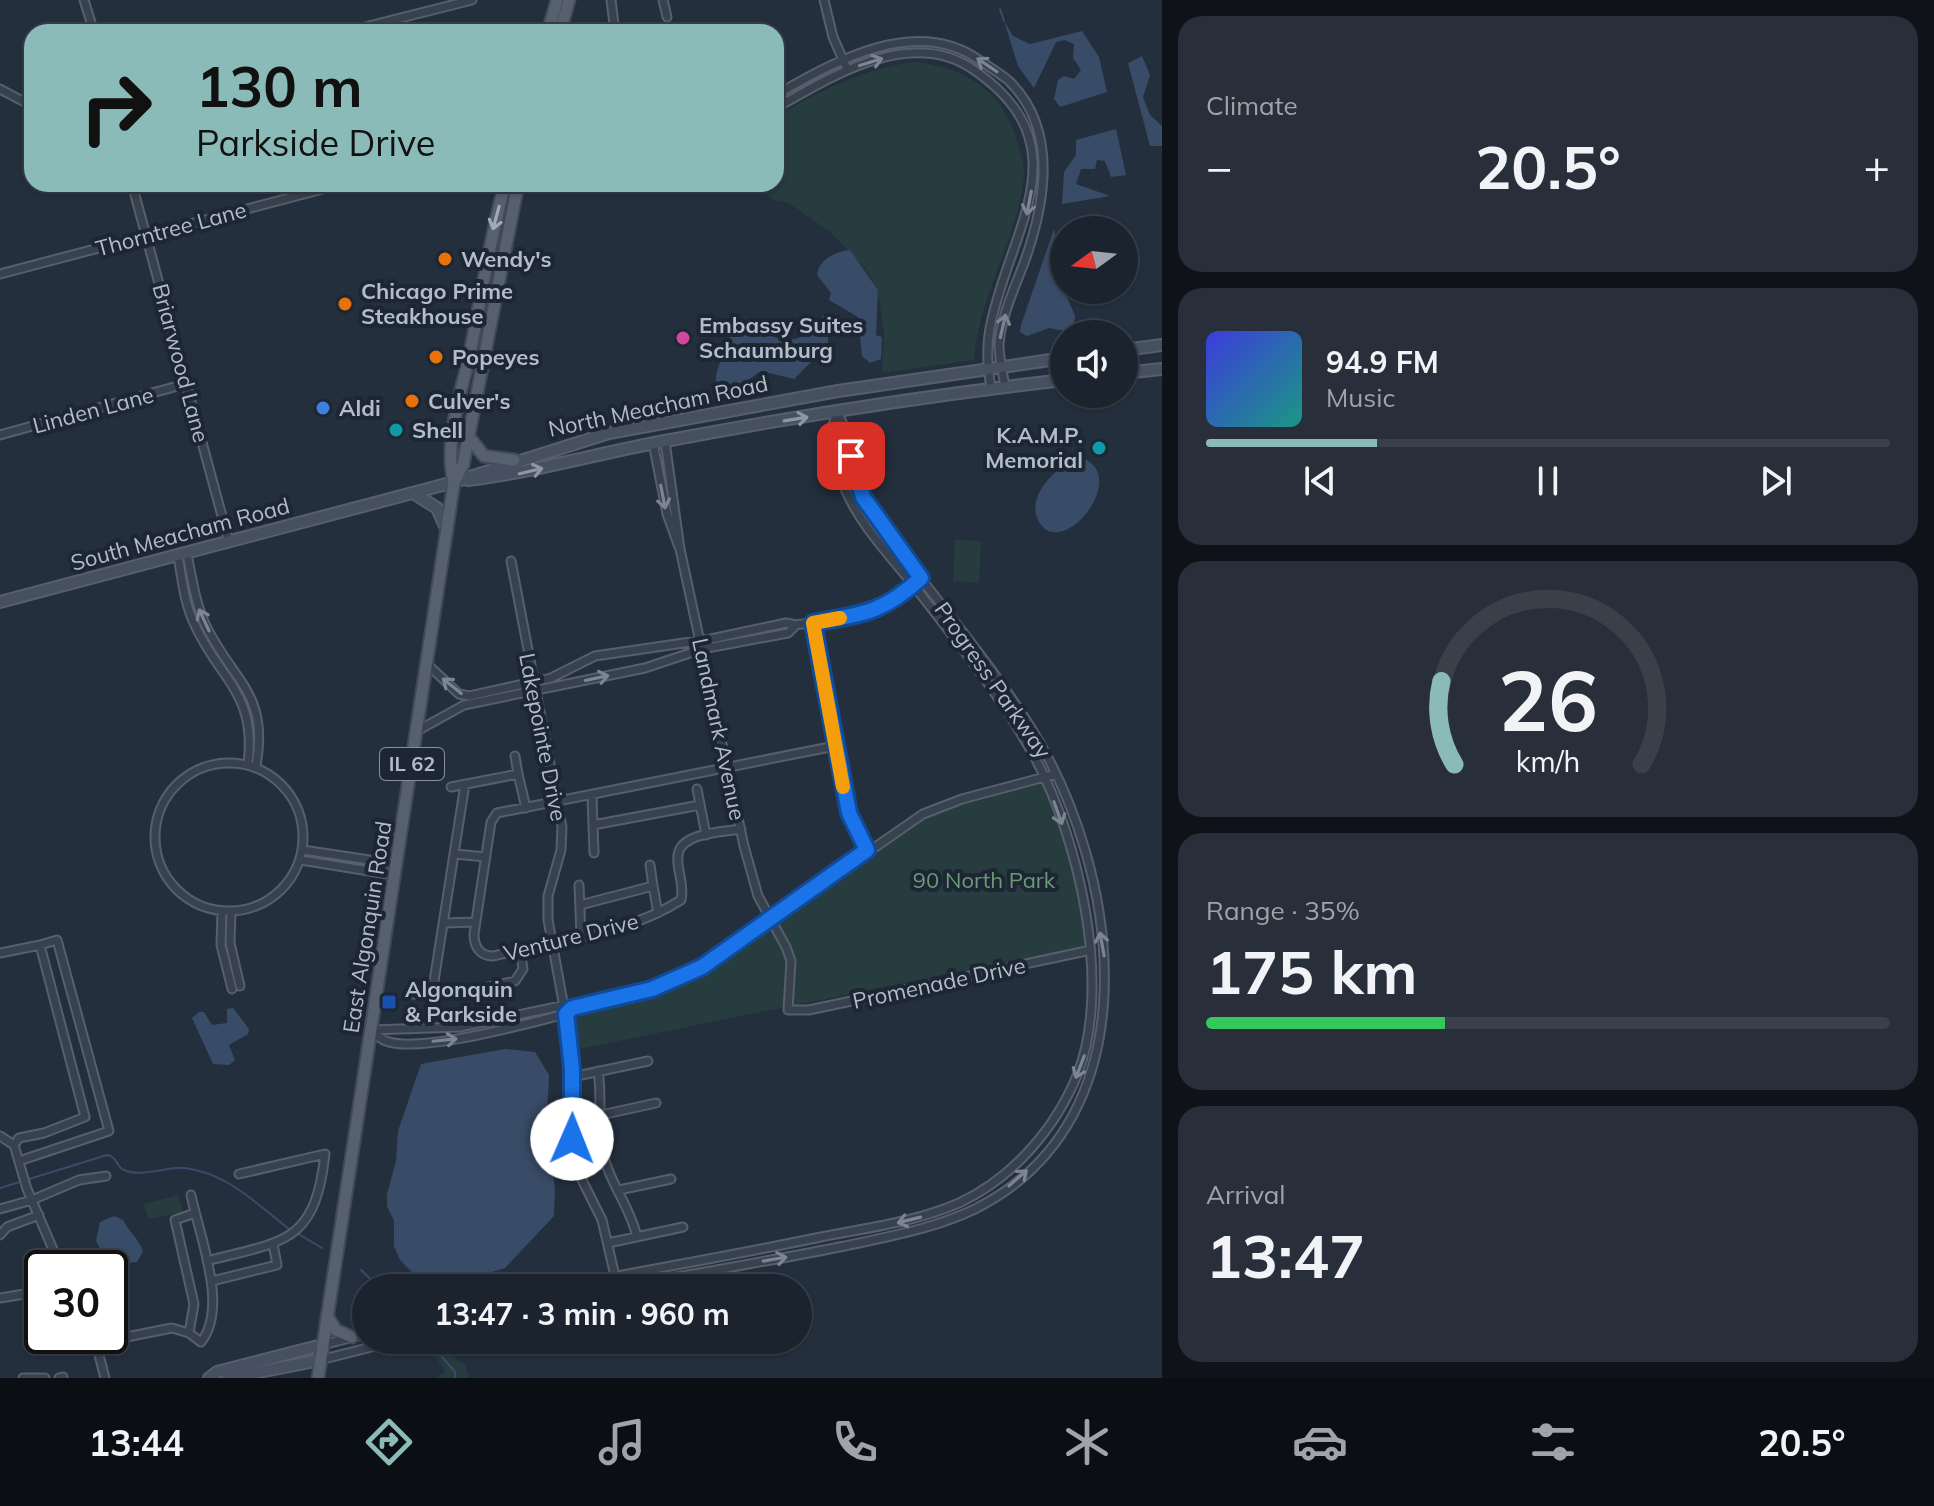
<!DOCTYPE html>
<meta charset="utf-8">
<style>
body{margin:0;font-family:Mulish,sans-serif;background:#282f3a;color:#f1f3f6;height:100vh;display:flex;flex-direction:column;font-size:30px;white-space:nowrap}
*{box-sizing:border-box;margin:0}
p{font-size:26px;color:#a0a4aa}
.icon{flex:none;width:44px;height:44px;fill:none;stroke:currentColor;stroke-width:2;stroke-linecap:round;stroke-linejoin:round}
.map{position:relative;flex:1;overflow:hidden}
.panel{display:flex;flex-direction:column;gap:16px;padding:16px;background:#0f1319;width:772px}
.panel>*{flex:none}
.top-card{position:absolute;left:24px;top:24px;width:760px;height:168px;border-radius:24px;box-shadow:0 2px 6px #0004,0 0 0 2px #39404a;background:#8bbbb9;color:#111;overflow:hidden}
.needle{width:52px;rotate:255deg}
.fabs{position:absolute;left:1050px;top:216px;display:grid;gap:16px}
.fabs a{display:grid;place-items:center;width:88px;height:88px;border-radius:50%;background:#1b232e;box-shadow:0 2px 6px #0004,0 0 0 2px #39404a;font-size:40px}
.speed{position:absolute;left:24px;top:1250px;display:flex;gap:16px;font-size:40px;font-weight:700;text-align:center}
.speed>*{display:grid;place-content:center;width:104px;height:104px;border-radius:50%;background:#1b232e;box-shadow:0 2px 6px #0004,0 0 0 2px #39404a;line-height:1}
.speed .limit{border:4px solid #111;border-radius:12px;background:#fff;color:#111}
.pin{position:absolute;display:grid;place-items:center;width:68px;height:68px;color:#fff;margin:-34px;border-radius:16px;box-shadow:0 4px 12px #0006}
.me{position:absolute;width:88px;margin:-44px;rotate:1deg;stroke-linejoin:round;filter:drop-shadow(0 0 6px #0008)}
.turn{display:flex;align-items:center;gap:28px;height:168px;padding:0 40px;font-size:36px}
.turn .icon{width:104px;height:104px;stroke-width:2.5}
.turn b{display:block;font-size:56px;line-height:68px}
.big{font-size:60px;font-weight:700;line-height:1.1}
.panel .tile{flex:1;display:flex;flex-direction:column;justify-content:center;gap:12px;min-width:0;padding:0 28px;border-radius:24px;background:#282f3a}
.panel .dial{align-items:center;gap:0}
.dial svg{height:208px;overflow:visible;fill:none;stroke:#39404a;stroke-width:7;stroke-linecap:round;text-anchor:middle}
.dial text{fill:#f1f3f6;stroke:none}
.song{display:flex;align-items:center;gap:24px}
.cover{width:96px;height:96px;border-radius:12px;background:linear-gradient(135deg,hsl(240 70% 55%),hsl(170 70% 35%))}
.played{height:8px;border-radius:4px;background:linear-gradient(90deg,#8bbbb9 25%,#39404a 25%)}
.keys{display:flex;justify-content:space-around;direction:ltr}
.heat{display:flex;justify-content:space-between;align-items:center;font-size:44px;direction:ltr}
.charge{height:12px;border-radius:6px;background:linear-gradient(90deg,#34c759 35%,#39404a 0)}
.trip{position:absolute;left:352px;top:1274px;width:460px;height:80px;border-radius:40px;background:#1b232e;box-shadow:0 2px 6px #0004,0 0 0 2px #39404a;font-weight:700;line-height:80px;text-align:center}
.menu{display:flex;height:128px;justify-content:space-around;align-items:center;background:#0b0e12;color:#a0a4aa}
.menu .icon{width:56px;height:56px}
.menu .selected{color:#8bbbb9}
.menu b{font-size:36px;color:#f1f3f6}
main{display:flex;flex:1;min-height:0}
.map>svg:first-child{display:block}
.green{fill:#263c3f}
.water{fill:#394c67}
.lines{fill:none;stroke-linecap:round;stroke-linejoin:round}
.stream{stroke:#394c67;stroke-width:2}
.street-casing{stroke:#565f6c;stroke-width:11}
.secondary-casing{stroke:#565f6c;stroke-width:14}
.primary-casing{stroke:#414a57;stroke-width:15}
.street{stroke:#38414e;stroke-width:7}
.secondary{stroke:#465061;stroke-width:10}
.primary{stroke:#56606e;stroke-width:11}
.oneway{stroke:#7c8592}
.oneway2{stroke:#a1aab7}
.oneway3{stroke:#8e96a5}
.route-casing{stroke:#114b97;stroke-width:20}
.route{stroke:#1a73e8;stroke-width:14}
.slow{stroke:#f59e0b;stroke-width:14}
.food-dot{fill:#e8710a;stroke:#1d2633;stroke-width:3}
.hotel-dot{fill:#d1479c;stroke:#1d2633;stroke-width:3}
.shop-dot{fill:#3f7fe0;stroke:#1d2633;stroke-width:3}
.culture-dot{fill:#0f9aa8;stroke:#1d2633;stroke-width:3}
.transit-dot{fill:#1a4fb4;stroke:#1d2633;stroke-width:3}
.labels{text-anchor:middle;stroke-width:8;stroke-linejoin:round;paint-order:stroke}
.shield{fill:#1d2633;stroke:#878f9c;stroke-width:2}
.shield-label{font-size:20px;font-weight:bold;fill:#b4bcc9}
.street-label{font-size:22px;fill:#b4bcc9;stroke:#1d2633}
.poi-label{font-size:22px;font-weight:bold;fill:#b4bcc9;stroke:#1d2633;text-anchor:start}
.park-label{font-size:22px;fill:#6b9a76;stroke:#1d2633}
</style>
<main>
<div class="map">
<svg width="1162" height="1378" viewBox="0 0 1162 1378">
<rect width="100%" height="100%" fill="#242f3e"/>
<path class="green" d="M913,62C963,66 1003,90 1017,141C1020,152 1025,165 1024,177C1017,239 979,295 974,360L882,373L884,334L878,290L865,268L830,232L789,203L773,200L751,184H776V117C820,90 861,70 913,62Z
M955,540L981,541L979,583L953,581Z
M1044,777L1065,834L1090,945L569,1051L566,1014L687,976L923,814Z
M178,1195L183,1212L148,1219L144,1204Z
M436,1344L466,1366L469,1378H437L445,1371L429,1347Z"/>
<path class="water" d="M1004,21L1013,36L1030,44L1082,31L1099,57L1107,92L1060,107L1054,99L1058,80L1064,76L1074,79L1081,70L1073,58L1074,44L1065,40L1056,42L1034,88L1018,66Z
M1142,56L1150,75L1143,97L1150,115L1162,126V146H1150L1128,63Z
M1116,129L1126,175L1111,177L1105,161L1097,160L1095,169H1081L1076,184L1110,196L1062,204L1064,172L1076,155V140Z
M1054,229L1064,290L1075,316L1074,324L1065,331L1049,328L1027,336L1020,332L1021,325Z
M850,250L878,290L876,335L882,337L881,359L870,363L862,356L858,317L829,300L831,293L817,275C819,259 835,252 850,250Z
M824,315L828,318V345L794,379L761,371L732,391L724,392L717,387C714,376 718,368 722,357C744,278 778,384 824,315Z
M1082,458C1129,476 1068,553 1043,527C1019,501 1057,463 1082,458Z
M233,1008L249,1029L248,1034L229,1045L235,1060L229,1065L213,1064L192,1018L199,1012H204L212,1025L227,1023V1009Z
M505,1049L535,1052L549,1075L546,1137L555,1187L554,1216L505,1268L479,1276L426,1278L415,1275L400,1260L394,1246V1221L387,1206V1194L396,1161L398,1131L421,1064Z
M114,1216L123,1220C129,1232 140,1240 143,1252L137,1262L109,1265L96,1241L100,1222Z"/>
<g class="lines">
<path class="stream" d="M1000,9L1004,21
M0,1188L107,1155C118,1157 116,1167 124,1170C141,1178 169,1166 185,1168C229,1174 255,1203 289,1229
M295,1232L322,1248
M361,1270L380,1288
M432,1345L455,1372V1378"/>
<defs>
<path id="street" d="M84,0L94,32
M611,0L615,32
M663,0L667,17
M824,0L833,37L847,69
M131,32H148
M345,32L472,0
M0,89L32,106
M776,95C834,62 915,15 979,60C989,67 1000,73 1009,81C1059,130 1045,205 1024,263C1014,289 1001,317 999,345C999,359 1003,373 1005,387
M776,108C832,76 912,26 974,70C1085,147 1009,229 990,328C986,349 988,368 991,389
M132,184L229,542
M0,274L342,184
M0,435L185,384
M665,441L680,549L744,846L758,896L786,947L791,961L788,1010H809L1091,950
M653,443L667,514L679,547
M187,554C192,578 195,603 206,626C234,683 269,693 256,766
M178,556C182,578 184,602 194,623C219,680 257,692 248,764
M511,561L562,827L561,850L548,896V920L568,1029L572,1069V1139L582,1180L602,1220L615,1276
M813,623L849,813L856,833L867,850
M427,664L459,694L469,696L551,678L595,656L711,639L786,623L796,625C844,617 878,616 916,583
M417,731L464,705L645,668L702,649L788,633L796,625
M515,756L518,774
M155 837a74 74 0 1 1 148 0a74 74 0 1 1-148 0Z
M451,787L518,774L526,808
M697,789L706,835
M592,796L594,853
M593,825L700,805
M741,829C724,832 681,832 678,855C676,870 685,884 681,900C626,935 556,941 493,956C480,956 474,947 474,934L491,822L497,813L835,746
M303,850L396,864
M455,854L486,857
M301,860L394,875
M650,865L653,886
M579,885L581,936
M580,905L653,886L658,913
M222,912L221,945L232,989
M231,912L230,943L240,986
M445,923L476,922
M0,953L40,945L85,1117L44,1133L19,1138L14,1145
M413,994H456L515,981L523,969L520,949
M432,994L465,784
M371,1030L460,1027L566,1005L572,1008L652,989L702,967L923,814L962,799L1056,774
M371,1030C376,1034 380,1039 386,1041C420,1054 528,1023 566,1014
M598,1071C603,1100 596,1127 603,1154C610,1184 630,1206 637,1237
M572,1077L648,1061
M601,1115L656,1103
M0,1136L14,1145
M14,1145L27,1189L61,1268
M19,1161L109,1131L57,940L40,945
M619,1190L671,1179
M191,1195C199,1235 229,1307 201,1342L189,1333L194,1304L175,1220L195,1213
M0,1209L32,1200L79,1180L106,1176
M0,1235L7,1227L39,1215
M608,1243L683,1227
M207,1261C284,1241 315,1244 325,1154L239,1174
M212,1281L277,1265L273,1244
M554,1288C641,1271 729,1256 816,1238C865,1228 913,1223 959,1203C1013,1178 1056,1128 1078,1073C1112,983 1079,839 1034,756C1001,696 957,641 915,587C891,557 860,525 845,489C835,465 827,435 837,412
M616,1288C692,1274 769,1261 845,1246C890,1236 933,1229 975,1209C1156,1118 1120,871 1031,728C997,673 955,623 916,572C898,549 877,524 863,498C850,471 853,439 837,412
M0,1298L42,1291
M94,1336L105,1378
M96,1343L172,1328L189,1333
M322,1345L366,1334
M320,1360L399,1340
M23,1378H45
M59,1378L63,1377"/>
<path id="secondary" d="M1124,350L1162,345
M1124,373L1162,369
M468,480C535,472 599,453 665,441C797,416 931,395 1064,380
M413,493L437,508L447,531
M0,602L454,482L609,433L838,391L1064,358
M209,1378L217,1372L322,1345
M228,1378L320,1360"/>
<path id="primary" d="M548,32L557,0
M560,32L569,0
M469,437L484,456L514,460
M454,482C443,441 463,388 471,348C482,293 490,238 505,184
M327,1316L336,1330L352,1337
M318,1378L454,482L463,465L518,184"/>
</defs>
<use href="#street" class="street-casing"/>
<use href="#secondary" class="secondary-casing"/>
<use href="#primary" class="primary-casing"/>
<use href="#street" class="street"/>
<use href="#secondary" class="secondary"/>
<use href="#primary" class="primary"/>
</g>
<defs><path id="oneway-shaft" d="M-6 0H5M1.5-3L5.5 0L1.5 3" fill="none" stroke-width="1.6" stroke-linecap="round" stroke-linejoin="round" transform="scale(2)"/></defs>
<g class="oneway">
<use href="#oneway-shaft" transform="translate(871 62) rotate(-17)"/>
<use href="#oneway-shaft" transform="translate(987 65) rotate(-146)"/>
<use href="#oneway-shaft" transform="translate(1029 203) rotate(101)"/>
<use href="#oneway-shaft" transform="translate(1003 326) rotate(-77)"/>
<use href="#oneway-shaft" transform="translate(663 497) rotate(79)"/>
<use href="#oneway-shaft" transform="translate(204 620) rotate(-115)"/>
<use href="#oneway-shaft" transform="translate(597 678) rotate(-12)"/>
<use href="#oneway-shaft" transform="translate(452 686) rotate(-141)"/>
<use href="#oneway-shaft" transform="translate(1058 813) rotate(70)"/>
<use href="#oneway-shaft" transform="translate(1102 944) rotate(-100)"/>
<use href="#oneway-shaft" transform="translate(445 1040) rotate(-6)"/>
<use href="#oneway-shaft" transform="translate(1080 1067) rotate(111)"/>
<use href="#oneway-shaft" transform="translate(1018 1178) rotate(-41)"/>
<use href="#oneway-shaft" transform="translate(909 1220) rotate(166)"/>
<use href="#oneway-shaft" transform="translate(775 1259) rotate(-10)"/>
</g>
<use class="oneway2" href="#oneway-shaft" transform="translate(496 218) rotate(105)"/>
<g class="oneway3">
<use href="#oneway-shaft" transform="translate(796 419) rotate(-9)"/>
<use href="#oneway-shaft" transform="translate(531 471) rotate(-13)"/>
</g>
<g class="lines">
<defs>
<path id="route" d="M572,1139V1069L566,1014L572,1008L652,989L702,967L867,850L849,813L813,623C862,614 883,613 921,578L863,497L851,456"/>
</defs>
<use href="#route" class="route-casing"/>
<use href="#route" class="route"/>
<path class="slow" d="M840,618L813,623L843,787"/>
</g>
<g class="food-dot">
<circle cx="445" cy="259" r="8"/>
<circle cx="345" cy="304" r="8"/>
<circle cx="436" cy="357" r="8"/>
<circle cx="412" cy="401" r="8"/>
</g>
<circle class="hotel-dot" cx="683" cy="338" r="8"/>
<circle class="shop-dot" cx="323" cy="408" r="8"/>
<g class="culture-dot">
<circle cx="396" cy="430" r="8"/>
<circle cx="1099" cy="448" r="8"/>
</g>
<rect class="transit-dot" x="381" y="994" width="16" height="16" rx="4"/>
<g class="labels">
<rect class="shield" x="380" y="748" width="64" height="32" rx="6"/>
<g class="shield-label">
<text x="412" y="771">IL 62</text>
</g>
<g class="street-label">
<text transform="translate(171 229) rotate(-15)" y="8">Thorntree Lane</text>
<text transform="translate(181 363) rotate(75)" y="8">Briarwood Lane</text>
<text transform="translate(658 406) rotate(-12)" y="8">North Meacham Road</text>
<text transform="translate(93 410) rotate(-15)" y="8">Linden Lane</text>
<text transform="translate(180 534) rotate(-15)" y="8">South Meacham Road</text>
<text transform="translate(993 680) rotate(55)" y="8">Progress Parkway</text>
<text transform="translate(719 729) rotate(78)" y="8">Landmark Avenue</text>
<text transform="translate(543 737) rotate(79)" y="8">Lakepointe Drive</text>
<text transform="translate(367 927) rotate(-81)" y="8">East Algonquin Road</text>
<text transform="translate(571 937) rotate(-14)" y="8">Venture Drive</text>
<text transform="translate(939 983) rotate(-12)" y="8">Promenade Drive</text>
</g>
<g class="poi-label">
<text x="461" y="267">Wendy's</text>
<text x="361" y="299">Chicago Prime<tspan x="361" dy="25">Steakhouse</tspan></text>
<text x="699" y="333">Embassy Suites<tspan x="699" dy="25">Schaumburg</tspan></text>
<text x="452" y="365">Popeyes</text>
<text x="428" y="409">Culver's</text>
<text x="339" y="416">Aldi</text>
<text x="412" y="438">Shell</text>
<text x="1083" y="443" text-anchor="end">K.A.M.P.<tspan x="1083" dy="25">Memorial</tspan></text>
<text x="405" y="997">Algonquin<tspan x="405" dy="25">&amp; Parkside</tspan></text>
</g>
<g class="park-label">
<text x="984" y="888">90 North Park</text>
</g>
</g>
</svg>
<div class="fabs">
<a><svg class="needle" viewBox="-14 -14 28 28"><path d="M0-13l5 13h-10z" fill="#e53935"/><path d="M0 13l5-13h-10z" fill="#a0a4aa"/></svg></a>
<a><svg class="icon" aria-label="sound" viewBox="0 0 24 24"><path d="M4 9h4l5-4v14l-5-4H4zM17 9q2 3 0 6"/></svg></a>
</div>
<div class="speed"><div class="limit">30</div></div>
<div class="pin" style="left:851px;top:456px;background:#d93025"><svg class="icon" aria-label="arrive" viewBox="0 0 24 24"><path d="M6 21V4h12l-3 4 3 4H6"/></svg></div>
<svg class="me" style="left:572px;top:1139px" viewBox="-20 -20 40 40"><circle r="19" fill="#fff"/><path d="M0-13L10 11 0 6-10 11z" fill="#1a73e8"/></svg>
<div class="trip">13:47 · 3 min · 960 m</div>
<div class="top-card">
<div class="turn"><svg class="icon" aria-label="right" viewBox="0 0 24 24"><path d="M7 20v-9h11M14 6l5 5-5 5"/></svg><div><b>130 m</b>Parkside Drive</div></div>
</div>
</div>
<section class="panel">
<div class="tile"><p>Climate</p>
<div class="heat"><a>−</a><b class="big">20.5°</b><a>+</a></div>
</div>
<div class="tile">
<div class="song"><i class="cover"></i><div><b>94.9 FM</b><p>Music</p></div></div>
<div class="played"></div>
<div class="keys"><svg class="icon" aria-label="previous" viewBox="0 0 24 24"><path d="M18 5L8 12l10 7zM5 5v14"/></svg><svg class="icon" aria-label="pause" viewBox="0 0 24 24"><path d="M8 5v14M16 5v14"/></svg><svg class="icon" aria-label="next" viewBox="0 0 24 24"><path d="M6 5l10 7-10 7zM19 5v14"/></svg></div>
</div>
<div class="tile dial"><svg viewBox="0 0 100 80">
<path d="M14 69A42 42 0 1 1 86 69"/>
<path d="M14 69A42 42 0 0 1 9 37" stroke="#8bbbb9"/>
<text x="50" y="56" font-size="32" font-weight="700">26</text>
<text x="50" y="72" font-size="11">km/h</text>
</svg></div>
<div class="tile"><p>Range · 35%</p><b class="big">175 km</b><div class="charge"></div></div>
<div class="tile"><p>Arrival</p><b class="big">13:47</b></div>
</section>
</main>
<nav class="menu">
<b>13:44</b>
<svg class="icon selected" aria-label="directions" viewBox="0 0 24 24"><path d="M12 3l9 9-9 9-9-9zM9 14v-3h6M13 9l2 2-2 2"/></svg>
<svg class="icon" aria-label="music" viewBox="0 0 24 24"><path d="M9 18V5l10-2v13"/><circle cx="6" cy="18" r="3"/><circle cx="16" cy="16" r="3"/></svg>
<svg class="icon" aria-label="phone" viewBox="0 0 24 24"><path d="M5 4h4l2 5-3 2q2 4 5 5l2-3 5 2v4C11 20 4 13 5 4z"/></svg>
<svg class="icon" aria-label="climate" viewBox="0 0 24 24"><path d="M12 3v18M4 7l16 10M4 17L20 7"/></svg>
<svg class="icon" aria-label="car" viewBox="0 0 24 24"><path d="M5 17H2v-5l4-1 3-4h7l3 4 3 1v5h-3M9 17h6M6 11h13"/><circle cx="7" cy="17" r="2"/><circle cx="17" cy="17" r="2"/></svg>
<svg class="icon" aria-label="filters" viewBox="0 0 24 24"><path d="M4 7h16M4 17h16"/><circle cx="9" cy="7" r="2"/><circle cx="15" cy="17" r="2"/></svg>
<b>20.5°</b>
</nav>
